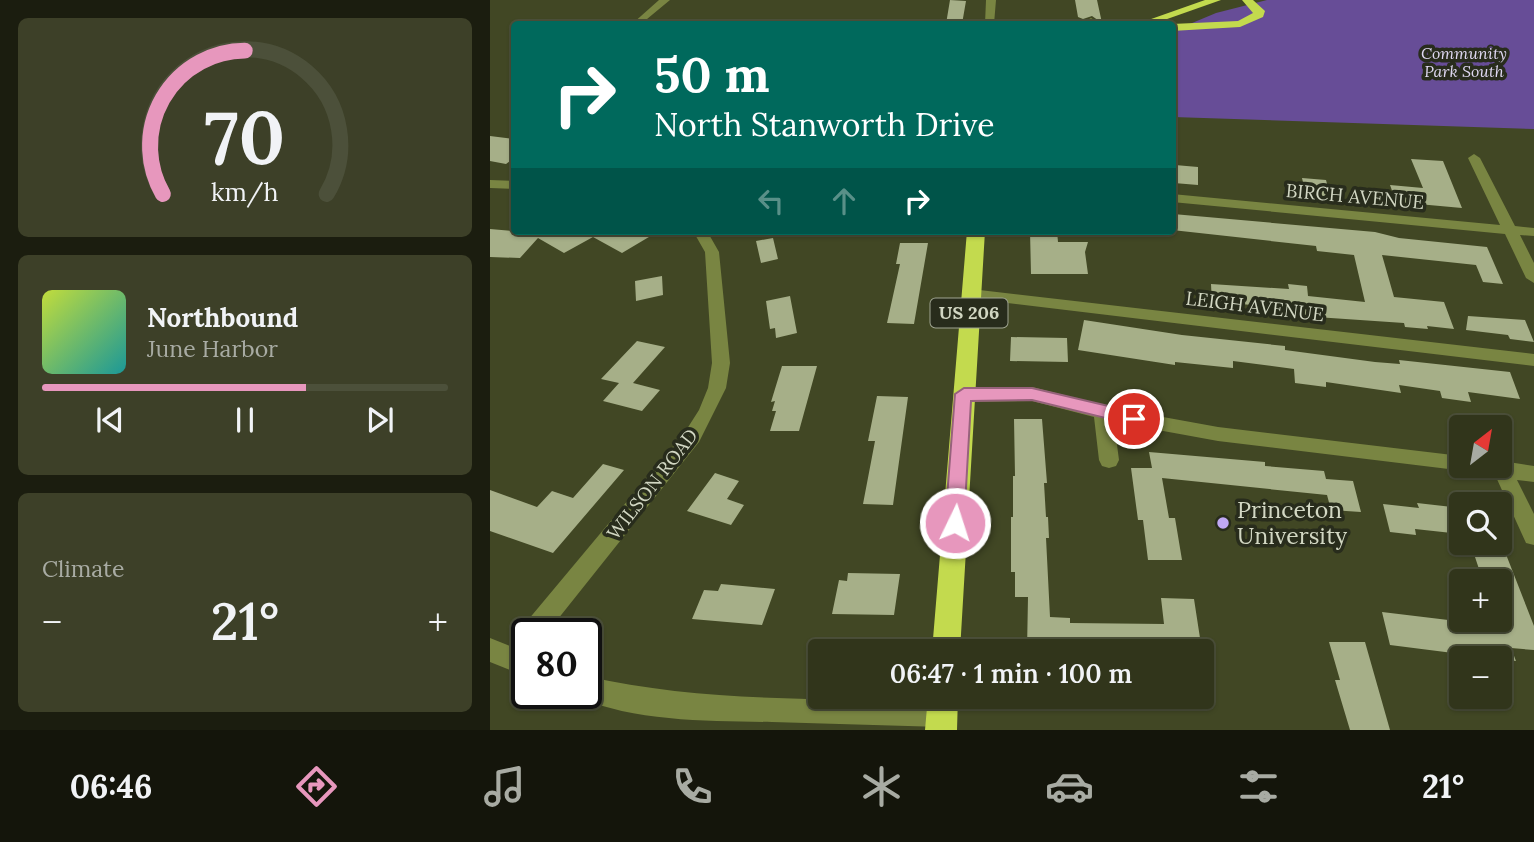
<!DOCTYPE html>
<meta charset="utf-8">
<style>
body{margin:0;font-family:Lora,serif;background:#3d4028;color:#f1f3f6;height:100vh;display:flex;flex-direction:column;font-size:26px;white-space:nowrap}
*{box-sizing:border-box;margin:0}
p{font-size:23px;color:#a8aba3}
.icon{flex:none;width:38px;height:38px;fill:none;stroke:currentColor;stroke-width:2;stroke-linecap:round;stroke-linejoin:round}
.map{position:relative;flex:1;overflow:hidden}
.drawer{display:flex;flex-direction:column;gap:18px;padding:18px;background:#1b1d0f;width:490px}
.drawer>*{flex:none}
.guide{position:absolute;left:21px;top:21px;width:665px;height:214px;border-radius:7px;box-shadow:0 2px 5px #0004,0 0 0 2px #4c503a;background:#00695c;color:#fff;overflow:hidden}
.needle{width:46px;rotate:31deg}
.fabs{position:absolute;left:959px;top:415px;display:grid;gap:14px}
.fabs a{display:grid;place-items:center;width:63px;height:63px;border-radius:7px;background:#31351b;box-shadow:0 2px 5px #0004,0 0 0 2px #4c503a;font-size:35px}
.speed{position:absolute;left:21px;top:618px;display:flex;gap:14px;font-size:35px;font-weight:700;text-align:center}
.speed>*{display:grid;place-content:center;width:91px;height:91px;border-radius:50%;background:#31351b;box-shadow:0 2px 5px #0004,0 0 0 2px #4c503a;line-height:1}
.speed .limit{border:4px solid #111;border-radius:10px;background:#fff;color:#111}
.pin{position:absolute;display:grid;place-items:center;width:60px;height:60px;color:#fff;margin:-30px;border:4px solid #fff;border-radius:50%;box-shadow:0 2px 7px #0007}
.me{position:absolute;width:77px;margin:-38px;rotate:4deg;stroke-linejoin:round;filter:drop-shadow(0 0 5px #0008)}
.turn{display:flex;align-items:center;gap:24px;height:147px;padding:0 28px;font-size:32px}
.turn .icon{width:91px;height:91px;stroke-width:2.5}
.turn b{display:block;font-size:49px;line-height:60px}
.lanes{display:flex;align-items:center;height:66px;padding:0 28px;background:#0003;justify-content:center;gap:35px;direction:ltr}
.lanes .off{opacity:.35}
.big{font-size:52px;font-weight:600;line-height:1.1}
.drawer .tile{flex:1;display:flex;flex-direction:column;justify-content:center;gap:10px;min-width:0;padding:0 24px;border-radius:10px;background:#3d4028}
.drawer .dial{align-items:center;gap:0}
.dial svg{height:182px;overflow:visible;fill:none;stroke:#4c503a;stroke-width:7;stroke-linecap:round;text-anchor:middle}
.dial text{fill:#f1f3f6;stroke:none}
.song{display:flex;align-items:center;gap:21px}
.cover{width:84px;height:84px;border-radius:10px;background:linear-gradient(135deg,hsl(70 70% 55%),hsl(180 70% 35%))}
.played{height:7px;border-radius:4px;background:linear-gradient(90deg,#e797bd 65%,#4c503a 65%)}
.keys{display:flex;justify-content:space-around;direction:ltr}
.heat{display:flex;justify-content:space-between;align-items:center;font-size:38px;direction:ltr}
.trip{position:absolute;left:318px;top:639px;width:406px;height:70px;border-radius:7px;background:#31351b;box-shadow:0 2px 5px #0004,0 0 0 2px #4c503a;font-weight:600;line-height:70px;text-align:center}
.dock{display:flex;height:112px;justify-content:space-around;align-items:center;background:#14150b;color:#a8aba3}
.dock .icon{width:49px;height:49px}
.dock .current{color:#e797bd}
.dock b{font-size:32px;color:#f1f3f6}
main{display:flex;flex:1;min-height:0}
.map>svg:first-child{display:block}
.green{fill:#674d97}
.building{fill:#a6af88}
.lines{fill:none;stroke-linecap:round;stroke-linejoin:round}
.minor{fill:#798542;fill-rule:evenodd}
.highway{fill:#c3da4e;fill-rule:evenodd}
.route{fill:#e797bd;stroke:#96627b;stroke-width:2}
.poi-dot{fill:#c0a8f4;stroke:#282c1c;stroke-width:2.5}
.labels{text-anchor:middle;stroke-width:7;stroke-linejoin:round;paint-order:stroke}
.far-park-label{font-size:16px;font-style:italic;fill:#dfd8f2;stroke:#282c1c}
.shield{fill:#282c1c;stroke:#9fa491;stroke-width:2}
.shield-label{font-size:18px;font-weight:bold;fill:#d2d7c3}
.street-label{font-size:19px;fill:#d2d7c3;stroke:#282c1c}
.near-poi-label{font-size:23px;fill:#d2d7c3;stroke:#282c1c;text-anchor:start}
</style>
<main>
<section class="drawer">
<div class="tile dial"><svg viewBox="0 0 100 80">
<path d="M14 69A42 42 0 1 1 86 69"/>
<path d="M14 69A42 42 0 0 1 50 6" stroke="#e797bd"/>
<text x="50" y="56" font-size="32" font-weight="700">70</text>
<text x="50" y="72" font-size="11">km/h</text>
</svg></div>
<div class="tile">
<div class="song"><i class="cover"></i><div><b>Northbound</b><p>June Harbor</p></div></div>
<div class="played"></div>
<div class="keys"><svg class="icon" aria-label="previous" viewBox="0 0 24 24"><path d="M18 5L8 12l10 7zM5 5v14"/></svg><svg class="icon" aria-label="pause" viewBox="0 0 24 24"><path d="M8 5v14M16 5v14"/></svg><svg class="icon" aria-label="next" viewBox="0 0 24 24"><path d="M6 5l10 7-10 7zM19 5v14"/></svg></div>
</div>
<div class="tile"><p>Climate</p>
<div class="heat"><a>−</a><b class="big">21°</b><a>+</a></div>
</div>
</section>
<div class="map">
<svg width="1044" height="730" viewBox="0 0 1044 730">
<rect width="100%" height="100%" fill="#414724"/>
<path class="green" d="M777,0H1044V129L683,117V31L726,13Z"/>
<path class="building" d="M460,0L476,1L472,24H456Z
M585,0H607L612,23L602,16L593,19L588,17Z
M0,136L24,139V158L16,164L0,161Z
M921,159L953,161L972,208L906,202L900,185L933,188Z
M685,165L708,167V185L684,183Z
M812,178L836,180L841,199L816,196Z
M683,214L885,232L909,238L997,247L1013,284L993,282L986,265L892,255L904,297L954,302L964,329L937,326L938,329L915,327L914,323L826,317L802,313V309L741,303V307L722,305L721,284L799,289L798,284L817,286L818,296L875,302L864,255L827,251L826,246L682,230Z
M0,229L24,231H169L132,253L103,237L74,253L48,238L30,258L0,257Z
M540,231H567L568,242H598L595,252L598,274H541Z
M283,238L288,259L271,263L266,241Z
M410,243H438L424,324L397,323L410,264H406Z
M172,276L173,295L146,301L145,281Z
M300,296L307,333L286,338L285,328L280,329L276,301Z
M978,316L1035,320L1044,342L1020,339L1018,335L976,330Z
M594,320L692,335L795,346V350L885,362L910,364L909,360L1020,372L1030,399L978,392L981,402L952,398L950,391L909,385L911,393L836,382V387L805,383L804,369L743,361V368L685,362V365L588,350Z
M521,337L577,338L578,362L520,361Z
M147,341L175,347L143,383L170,390L152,411L113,401L129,383L111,379Z
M292,366H327L309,431H280L286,411H282L285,401L281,402Z
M387,396L418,397L403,505L373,504L385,441H378Z
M524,419H552L557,483H554L556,517H558L559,538H556L560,617L580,618V623L674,624L671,598L704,599L710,638H683L685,651L537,650L538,597H525V572H521V517H523V476H525Z
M659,452L775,462V466L834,471L836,479L863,481L871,512L841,510L837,495L672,478L679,518H685L692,560H658L653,520H648L641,468H662Z
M113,464L134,470L63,553L0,531V490L47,507L62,491L83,498Z
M225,473L249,481L237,499L254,505L241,525L197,511Z
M927,503L971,508V534L925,529L926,535L900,532L893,504L929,508Z
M1010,539L1044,626V650L1021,648L1026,661L900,645L892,612L1008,626L1006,620H1010V581H993L980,542H1010Z
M358,573L410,574L404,615L342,614L349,580L357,581Z
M231,584L285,589L272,625L202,619L214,590L228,591Z
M839,642H875L900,730H860L845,680H850Z"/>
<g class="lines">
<path class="minor" d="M169,0H180L151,24H142Z
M496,0H506L504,24H495Z
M601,18L606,21L604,23L589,24Z
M984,154L990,158L1025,226L1044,228V236L1030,235L1044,263V283L1036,278L1015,234L682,202V194L1010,225L978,158Z
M0,180L24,181V189L0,188Z
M203,231H217L229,252L240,363L236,388L209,442L56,634H37V644L33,642L29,634L33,626L195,432L209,410L218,388L222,363L215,252Z
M481,289L1044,354V366L475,298L473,294L475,290Z
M542,387L629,409L728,427L971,456V466H1010L1012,461L1044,466V482L1027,480L1044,514V545L1036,543L1006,477L975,471L728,441L624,422L629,460L626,466L619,468L612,466L609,460L604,417L542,401L473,402L467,400L464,395L467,390L473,388Z
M0,638L37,653V677L0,662Z
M96,676C213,703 333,698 452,701L461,705L465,714L461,723L452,727C395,725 338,724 282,722C218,721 147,722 87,697L86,693H96Z"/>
<path class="highway" d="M715,0H731L663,24H647Z
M752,0H763L775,11L773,17L750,27L682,31V24L748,21L763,13Z
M477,231H495L470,651H442Z
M438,696H468L467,730H435Z"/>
</g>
<path class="route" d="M474,388H542L644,412L650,414L652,419L650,423L644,425L542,400L481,401L474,523L472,529L465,531L458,529L455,523L465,394Z"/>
<circle class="poi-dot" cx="733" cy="523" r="7"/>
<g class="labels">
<g class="far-park-label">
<text x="974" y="59">Community<tspan x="974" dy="18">Park South</tspan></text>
</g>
<rect class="shield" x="440.5" y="298.5" width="77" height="29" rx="5"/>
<g class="shield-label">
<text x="479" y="319">US 206</text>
</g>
<g class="street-label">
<text transform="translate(865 196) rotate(5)" y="7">BIRCH AVENUE</text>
<text transform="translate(765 306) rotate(7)" y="7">LEIGH AVENUE</text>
<text transform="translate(162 484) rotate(-52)" y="7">WILSON ROAD</text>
</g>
<g class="near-poi-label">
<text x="747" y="518">Princeton<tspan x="747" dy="26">University</tspan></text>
</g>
</g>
</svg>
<div class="fabs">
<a><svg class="needle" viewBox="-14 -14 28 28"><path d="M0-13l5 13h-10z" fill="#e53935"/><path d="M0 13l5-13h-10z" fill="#a8aba3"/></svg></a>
<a><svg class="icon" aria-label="search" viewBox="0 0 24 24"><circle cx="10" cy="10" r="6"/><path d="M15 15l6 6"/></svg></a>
<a>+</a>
<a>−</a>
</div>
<div class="speed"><div class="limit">80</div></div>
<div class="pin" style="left:644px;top:419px;background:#d93025"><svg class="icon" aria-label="arrive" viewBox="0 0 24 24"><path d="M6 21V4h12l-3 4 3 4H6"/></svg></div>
<svg class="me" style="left:465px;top:523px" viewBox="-20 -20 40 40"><circle r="17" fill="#e797bd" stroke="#fff" stroke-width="3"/><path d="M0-11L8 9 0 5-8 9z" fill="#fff"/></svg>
<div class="trip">06:47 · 1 min · 100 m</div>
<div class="guide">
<div class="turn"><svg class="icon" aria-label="right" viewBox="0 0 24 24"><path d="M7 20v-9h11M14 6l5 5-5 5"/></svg><div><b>50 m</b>North Stanworth Drive</div></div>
<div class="lanes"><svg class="icon off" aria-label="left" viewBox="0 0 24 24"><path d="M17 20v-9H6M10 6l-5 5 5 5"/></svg><svg class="icon off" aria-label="ahead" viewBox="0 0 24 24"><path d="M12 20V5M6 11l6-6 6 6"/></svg><svg class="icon" aria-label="right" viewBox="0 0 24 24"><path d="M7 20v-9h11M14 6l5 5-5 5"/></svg></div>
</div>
</div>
</main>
<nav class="dock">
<b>06:46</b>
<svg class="icon current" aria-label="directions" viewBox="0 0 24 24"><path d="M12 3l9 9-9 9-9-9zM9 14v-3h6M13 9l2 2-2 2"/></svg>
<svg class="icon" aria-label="music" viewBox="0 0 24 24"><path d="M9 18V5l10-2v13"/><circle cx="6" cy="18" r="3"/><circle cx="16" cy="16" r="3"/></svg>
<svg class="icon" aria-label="phone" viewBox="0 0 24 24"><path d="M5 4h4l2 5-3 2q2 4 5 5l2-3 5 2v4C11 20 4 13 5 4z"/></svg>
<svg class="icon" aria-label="climate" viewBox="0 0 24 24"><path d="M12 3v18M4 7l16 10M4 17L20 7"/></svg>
<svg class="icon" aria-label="car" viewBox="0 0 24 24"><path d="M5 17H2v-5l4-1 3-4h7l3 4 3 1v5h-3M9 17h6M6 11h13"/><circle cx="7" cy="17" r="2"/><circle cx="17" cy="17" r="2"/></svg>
<svg class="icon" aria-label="filters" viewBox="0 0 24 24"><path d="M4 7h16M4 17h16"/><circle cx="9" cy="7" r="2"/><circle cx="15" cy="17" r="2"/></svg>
<b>21°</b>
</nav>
